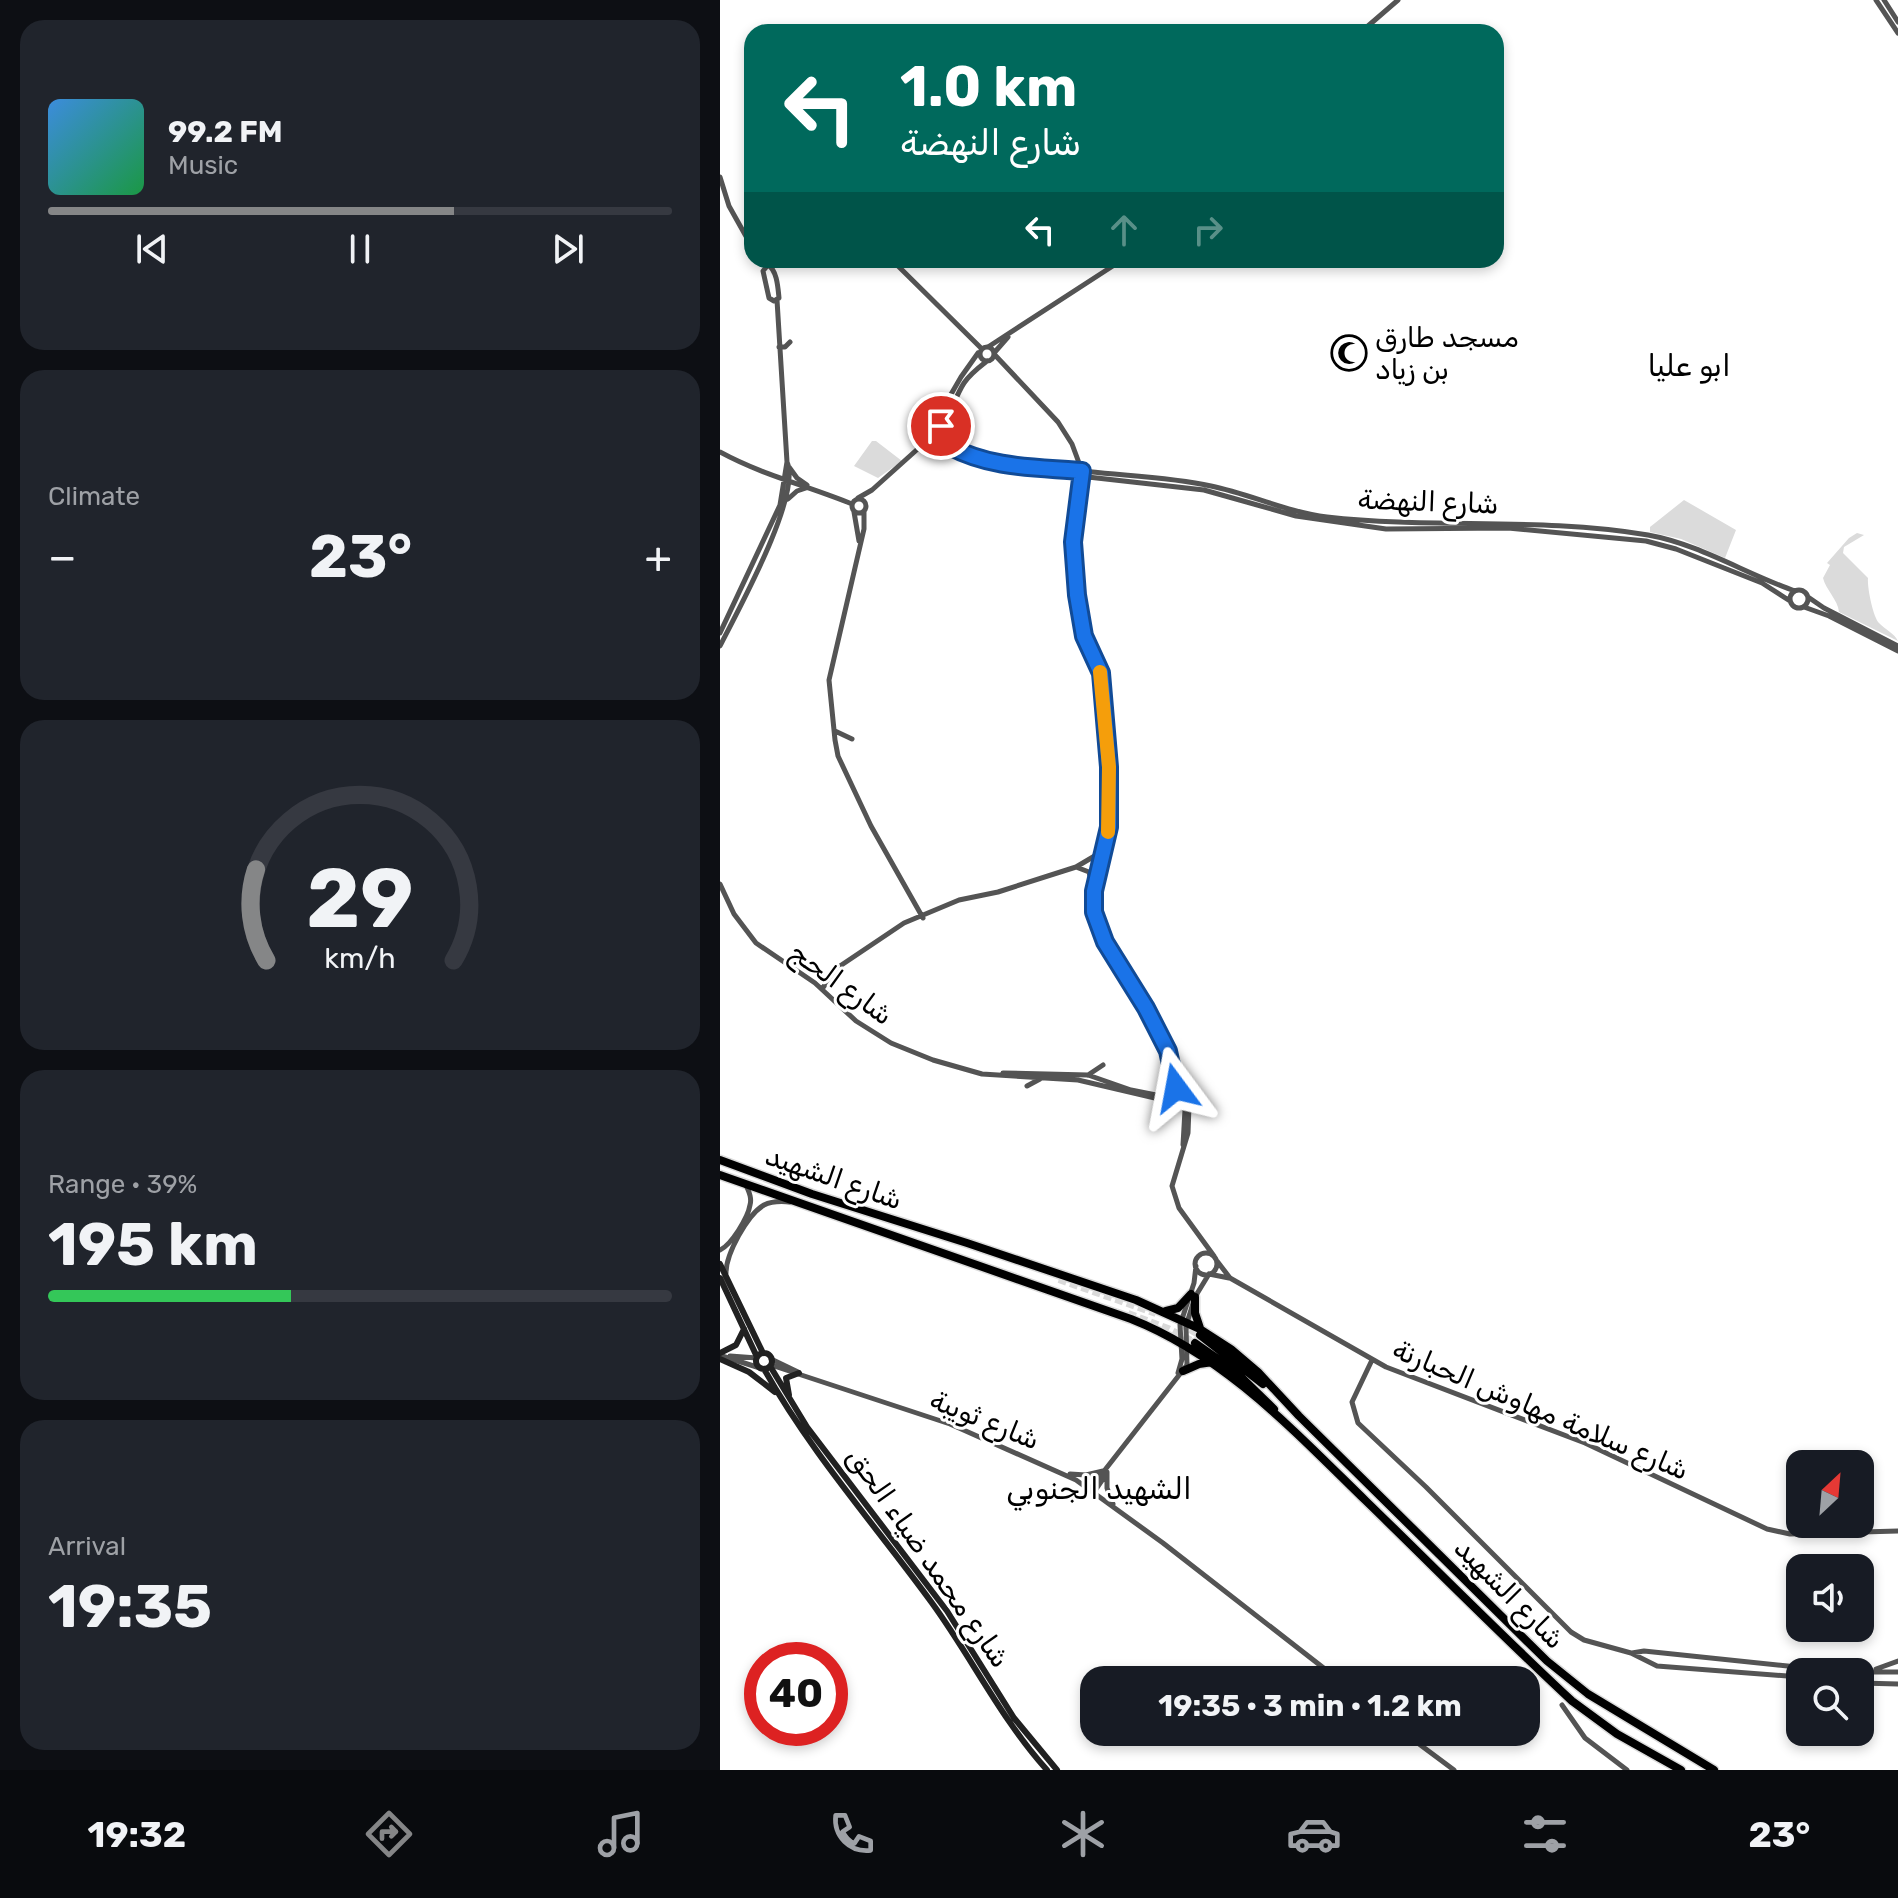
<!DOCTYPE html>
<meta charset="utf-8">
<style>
body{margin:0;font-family:Rubik,"Noto Sans Arabic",sans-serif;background:#20242c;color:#f1f3f6;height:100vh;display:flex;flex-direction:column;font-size:30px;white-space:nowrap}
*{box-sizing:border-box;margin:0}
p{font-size:26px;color:#9ea1a6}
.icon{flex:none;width:44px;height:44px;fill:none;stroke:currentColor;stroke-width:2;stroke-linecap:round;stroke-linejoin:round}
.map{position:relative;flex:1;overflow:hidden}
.details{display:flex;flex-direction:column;gap:20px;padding:20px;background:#0d0f14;width:720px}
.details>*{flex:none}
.guide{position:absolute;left:24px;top:24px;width:760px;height:244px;border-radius:24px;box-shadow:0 4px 12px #0003;background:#00695c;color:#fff;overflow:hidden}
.needle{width:52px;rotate:26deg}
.controls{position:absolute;left:1066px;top:1450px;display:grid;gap:16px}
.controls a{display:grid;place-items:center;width:88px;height:88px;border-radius:16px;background:#171b24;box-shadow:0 4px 12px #0003;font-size:40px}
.speed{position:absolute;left:24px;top:1642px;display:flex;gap:16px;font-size:40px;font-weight:700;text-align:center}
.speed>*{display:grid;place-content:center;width:104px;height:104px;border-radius:50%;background:#171b24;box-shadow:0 4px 12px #0003;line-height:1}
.speed .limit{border:12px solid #d22;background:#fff;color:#111}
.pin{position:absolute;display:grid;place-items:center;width:68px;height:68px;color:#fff;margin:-34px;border:4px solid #fff;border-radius:50%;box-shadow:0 2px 8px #0007}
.me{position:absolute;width:88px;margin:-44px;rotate:347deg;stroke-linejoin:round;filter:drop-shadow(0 0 6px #0008)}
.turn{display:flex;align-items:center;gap:28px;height:168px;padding:0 24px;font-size:36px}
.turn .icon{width:104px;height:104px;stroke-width:2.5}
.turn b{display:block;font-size:56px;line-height:68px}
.lanes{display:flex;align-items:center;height:76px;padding:0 24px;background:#0003;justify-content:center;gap:40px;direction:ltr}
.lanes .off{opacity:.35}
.big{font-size:60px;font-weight:700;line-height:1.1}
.details .tile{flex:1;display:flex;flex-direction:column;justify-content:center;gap:12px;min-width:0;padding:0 28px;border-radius:24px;background:#20242c}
.details .dial{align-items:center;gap:0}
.dial svg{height:208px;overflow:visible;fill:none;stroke:#363941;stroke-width:7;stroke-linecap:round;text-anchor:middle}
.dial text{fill:#f1f3f6;stroke:none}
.song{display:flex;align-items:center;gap:24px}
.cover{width:96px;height:96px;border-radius:12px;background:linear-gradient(135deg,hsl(210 70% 55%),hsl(140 70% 35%))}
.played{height:8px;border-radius:4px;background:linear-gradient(90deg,#858687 65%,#363941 65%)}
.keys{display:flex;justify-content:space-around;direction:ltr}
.heat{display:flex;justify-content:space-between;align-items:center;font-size:44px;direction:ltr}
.charge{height:12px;border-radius:6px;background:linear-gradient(90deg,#34c759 39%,#363941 0)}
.trip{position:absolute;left:360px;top:1666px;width:460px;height:80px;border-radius:24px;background:#171b24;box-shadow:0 4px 12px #0003;font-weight:700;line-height:80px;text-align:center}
.dock{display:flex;height:128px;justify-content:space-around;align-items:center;background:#090b0e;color:#9ea1a6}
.dock .icon{width:56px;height:56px}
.dock .active{color:#858687}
.dock b{font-size:36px;color:#f1f3f6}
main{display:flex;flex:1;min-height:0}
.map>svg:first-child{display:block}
.green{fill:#dbdbdb}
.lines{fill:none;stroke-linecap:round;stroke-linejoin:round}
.trunk-tunnel{stroke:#d9d9d9;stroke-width:8;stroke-dasharray:8 4;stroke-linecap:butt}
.trunk-casing{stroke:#dbdbdb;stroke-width:11}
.tertiary{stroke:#545454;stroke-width:5}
.secondary{stroke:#212121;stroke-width:6}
.trunk{stroke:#000;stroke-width:8}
.route-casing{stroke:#114b97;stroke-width:20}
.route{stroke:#1a73e8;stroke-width:14}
.slow{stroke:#f59e0b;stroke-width:14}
.labels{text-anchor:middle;stroke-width:6;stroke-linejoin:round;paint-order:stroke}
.poi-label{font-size:28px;fill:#000;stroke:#fff;text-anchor:start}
.street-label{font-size:28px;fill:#000;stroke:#fff}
.neighbourhood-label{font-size:30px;fill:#000;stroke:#fff}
</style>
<main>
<section class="details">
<div class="tile">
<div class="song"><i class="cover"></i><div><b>99.2 FM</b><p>Music</p></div></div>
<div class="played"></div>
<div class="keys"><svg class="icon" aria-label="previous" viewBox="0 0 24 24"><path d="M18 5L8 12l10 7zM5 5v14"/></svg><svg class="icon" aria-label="pause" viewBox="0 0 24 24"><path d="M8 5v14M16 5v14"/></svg><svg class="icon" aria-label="next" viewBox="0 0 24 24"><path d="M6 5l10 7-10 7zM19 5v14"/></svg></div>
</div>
<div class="tile"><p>Climate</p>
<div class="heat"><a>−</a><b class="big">23°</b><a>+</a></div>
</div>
<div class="tile dial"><svg viewBox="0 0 100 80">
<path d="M14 69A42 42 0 1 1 86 69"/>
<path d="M14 69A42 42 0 0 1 10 34" stroke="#858687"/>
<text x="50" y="56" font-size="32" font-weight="700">29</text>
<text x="50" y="72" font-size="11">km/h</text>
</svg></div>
<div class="tile"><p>Range · 39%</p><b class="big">195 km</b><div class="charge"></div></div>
<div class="tile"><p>Arrival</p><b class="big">19:35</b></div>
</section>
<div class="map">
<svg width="1178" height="1770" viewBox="0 0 1178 1770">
<rect width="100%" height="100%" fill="#fff"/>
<path class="green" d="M152,441H156L182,461L158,478L134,466Z
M964,500L1016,530L1005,558L961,539L930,532V527Z
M1137,533L1144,535L1124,547L1123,553L1148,578C1147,587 1153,617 1159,623C1166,630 1174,633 1178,641L1119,612C1118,600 1106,590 1103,578L1110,565L1107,563L1129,538Z"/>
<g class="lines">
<path class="trunk-tunnel" d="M339,1279L436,1313
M408,1314L448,1329L475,1343
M460,1323L480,1335"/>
<defs>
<path id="trunk" d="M0,1160L92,1194L247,1243L416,1300L480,1329L511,1349L538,1372L579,1416L827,1661L868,1694L994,1770
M0,1175L411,1319C505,1356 575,1432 646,1501C715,1568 782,1636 852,1701L897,1734L961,1770
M475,1297V1313L480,1328
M446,1311L458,1308L471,1294
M480,1335L543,1384
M475,1343L515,1371L554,1409
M463,1371L479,1364L493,1362"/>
</defs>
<use href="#trunk" class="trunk-casing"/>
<path class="tertiary" d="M1156,0L1178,33
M1164,0L1178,22
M641,32L678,0
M0,177L9,206L32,247
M172,260L262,349
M48,265C57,270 58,288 59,298L54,301L49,298L43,271Z
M260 354a7 7 0 1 1 14 0a7 7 0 1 1-14 0Z
M59,347H65L70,342
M268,347L402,260
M274,353L288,337
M274,354L338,422L352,444L362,471L353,542L357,595L364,636L381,673L389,767V824L374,891
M221,426L229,445
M211,441C228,442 243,454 259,459C283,467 309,469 335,470L340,468C390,476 442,475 491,486C530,494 567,512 607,517C714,529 822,517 928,535C979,544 1026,574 1075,591
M202,446C224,440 232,401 244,383C250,374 258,368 267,361
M0,452C42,475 88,486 132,504
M69,467L77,478L87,485
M335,470L359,476L484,490L576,516L666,529L788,528L926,541L956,549L1042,583L1070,601
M138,498L152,490L201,446L241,377L258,353
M132 506a7 7 0 1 1 14 0a7 7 0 1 1-14 0Z
M68,499L77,491L86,488
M144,511V529L109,680L115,740L118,756L151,826L203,918
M134,512L139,541
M1070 599a9 9 0 1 1 18 0a9 9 0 1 1-18 0Z
M1088,597L1104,608L1178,646
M1084,607L1109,616L1178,651
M0,633L60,505L67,462
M0,646C17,612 82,495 67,462L57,300
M115,731L132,739
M356,867L369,872L373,887
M374,874L385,834
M0,884L14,914L36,943L95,983L136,1021L171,1043L213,1060L262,1074L358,1080L469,1106
M374,888V912L381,934L448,1051L457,1092L465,1110L463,1145
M102,989L117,968L184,923L239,900L278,892L356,867L378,854
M283,1073L368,1075L411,1090L461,1100
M368,1075L383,1065
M307,1086L320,1079
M469,1106L468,1133L452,1186L459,1208L494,1256
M0,1250C11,1245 28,1218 30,1205C32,1198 29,1192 26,1185
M475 1264a11 11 0 1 1 22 0a11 11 0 1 1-22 0Z
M497,1261L510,1278L666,1367L865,1443L1047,1529L1070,1534L1178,1531
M6,1273C6,1254 27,1215 44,1205C52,1201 61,1201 70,1202
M489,1274L509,1278
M2,1356L40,1368
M10,1356L37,1358
M51,1359L78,1372
M652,1360L632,1402L638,1423L706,1487L851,1632L864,1640L911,1653L937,1666L1080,1677
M51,1365L230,1424L356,1480L443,1543L619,1680
M458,1373L462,1359L460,1325L474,1283L476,1266
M387,1472V1488L393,1504
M350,1474L366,1475L383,1471
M370,1489L467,1365L466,1326L475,1297L489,1274
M374,1492L385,1476
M912,1653L924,1651L1125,1672
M1156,1669L1178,1661
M1140,1672H1178
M629,1680H633
M1140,1683L1178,1684
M842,1705L865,1738L907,1770
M683,1732L734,1770"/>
<path class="secondary" d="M0,1264L43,1353
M0,1278L37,1357
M0,1353L16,1345L24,1329
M36 1361a8 8 0 1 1 16 0a8 8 0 1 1-16 0Z
M0,1359L29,1372L55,1392
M50,1366L87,1427L227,1611L294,1718L337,1770
M44,1369C91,1453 156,1526 212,1603C252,1658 281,1719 327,1770
M69,1395L66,1378L79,1373"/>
<use href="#trunk" class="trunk"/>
</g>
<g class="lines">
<defs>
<path id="route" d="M221,426L229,446C272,469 316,467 362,471L353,542L357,595L364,636L381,673L389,767V827L374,891V912L385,942L426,1008L448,1051L456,1088"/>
</defs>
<use href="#route" class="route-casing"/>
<use href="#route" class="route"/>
<path class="slow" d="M380,672L389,767L388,832"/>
</g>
<defs>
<symbol id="mosque-ring" viewBox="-11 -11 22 22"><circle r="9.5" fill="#fff" stroke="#000" stroke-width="1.5"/><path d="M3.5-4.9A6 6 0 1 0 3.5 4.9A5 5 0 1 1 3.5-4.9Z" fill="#000"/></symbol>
</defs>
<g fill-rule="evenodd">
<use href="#mosque-ring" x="609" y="333" width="40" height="40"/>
</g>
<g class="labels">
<g class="poi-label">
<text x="655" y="347">مسجد طارق<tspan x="655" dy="32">بن زياد</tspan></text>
</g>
<g class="street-label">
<text transform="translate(708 501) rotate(2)" y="10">شارع النهضة</text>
<text transform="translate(122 983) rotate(36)" y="10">شارع الحج</text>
<text transform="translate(114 1177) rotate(19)" y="10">شارع الشهيد</text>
<text transform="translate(821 1409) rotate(23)" y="10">شارع سلامة مهاوش الحبارنة</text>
<text transform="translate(265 1419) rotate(22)" y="10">شارع ثويبة</text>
<text transform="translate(209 1557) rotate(55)" y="10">شارع محمد ضياء الحق</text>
<text transform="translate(790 1593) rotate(45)" y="10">شارع الشهيد</text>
</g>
<g class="neighbourhood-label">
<text x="969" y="376">ابو عليا</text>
<text x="379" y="1499">الشهيد الجنوبي</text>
</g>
</g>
</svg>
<div class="controls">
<a><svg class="needle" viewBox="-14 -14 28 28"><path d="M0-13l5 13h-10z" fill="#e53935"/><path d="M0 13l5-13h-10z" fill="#9ea1a6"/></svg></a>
<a><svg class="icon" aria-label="sound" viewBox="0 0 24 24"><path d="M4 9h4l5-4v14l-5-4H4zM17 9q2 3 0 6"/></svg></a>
<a><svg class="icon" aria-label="search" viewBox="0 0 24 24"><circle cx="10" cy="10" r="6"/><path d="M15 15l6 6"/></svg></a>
</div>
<div class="speed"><div class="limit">40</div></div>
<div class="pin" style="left:221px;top:426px;background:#d93025"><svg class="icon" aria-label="arrive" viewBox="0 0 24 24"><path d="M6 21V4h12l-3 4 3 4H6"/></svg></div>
<svg class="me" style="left:456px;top:1088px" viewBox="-20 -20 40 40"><path d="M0-17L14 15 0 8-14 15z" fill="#1a73e8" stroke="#fff" stroke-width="4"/></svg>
<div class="trip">19:35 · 3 min · 1.2 km</div>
<div class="guide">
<div class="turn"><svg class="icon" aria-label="left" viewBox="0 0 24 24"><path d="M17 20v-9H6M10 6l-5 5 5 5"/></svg><div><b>1.0 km</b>شارع النهضة</div></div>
<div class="lanes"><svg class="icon" aria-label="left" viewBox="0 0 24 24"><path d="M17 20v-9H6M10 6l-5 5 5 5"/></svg><svg class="icon off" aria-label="ahead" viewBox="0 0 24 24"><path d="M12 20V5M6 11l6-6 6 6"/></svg><svg class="icon off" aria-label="right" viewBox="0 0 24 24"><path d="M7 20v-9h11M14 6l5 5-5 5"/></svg></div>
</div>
</div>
</main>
<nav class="dock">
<b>19:32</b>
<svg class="icon active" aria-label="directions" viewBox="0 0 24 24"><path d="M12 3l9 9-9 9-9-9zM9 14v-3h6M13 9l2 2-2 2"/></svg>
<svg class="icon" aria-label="music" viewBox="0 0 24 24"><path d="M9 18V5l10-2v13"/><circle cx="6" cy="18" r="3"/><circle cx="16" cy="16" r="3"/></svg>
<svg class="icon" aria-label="phone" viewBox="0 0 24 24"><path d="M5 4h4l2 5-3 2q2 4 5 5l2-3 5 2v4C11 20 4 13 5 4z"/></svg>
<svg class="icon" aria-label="climate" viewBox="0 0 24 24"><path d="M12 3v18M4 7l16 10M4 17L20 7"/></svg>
<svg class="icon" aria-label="car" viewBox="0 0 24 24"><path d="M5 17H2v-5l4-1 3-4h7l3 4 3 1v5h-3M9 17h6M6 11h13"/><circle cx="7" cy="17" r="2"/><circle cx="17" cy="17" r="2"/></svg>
<svg class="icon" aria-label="filters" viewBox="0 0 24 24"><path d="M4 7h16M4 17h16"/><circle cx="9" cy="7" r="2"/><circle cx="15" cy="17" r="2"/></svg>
<b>23°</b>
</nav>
